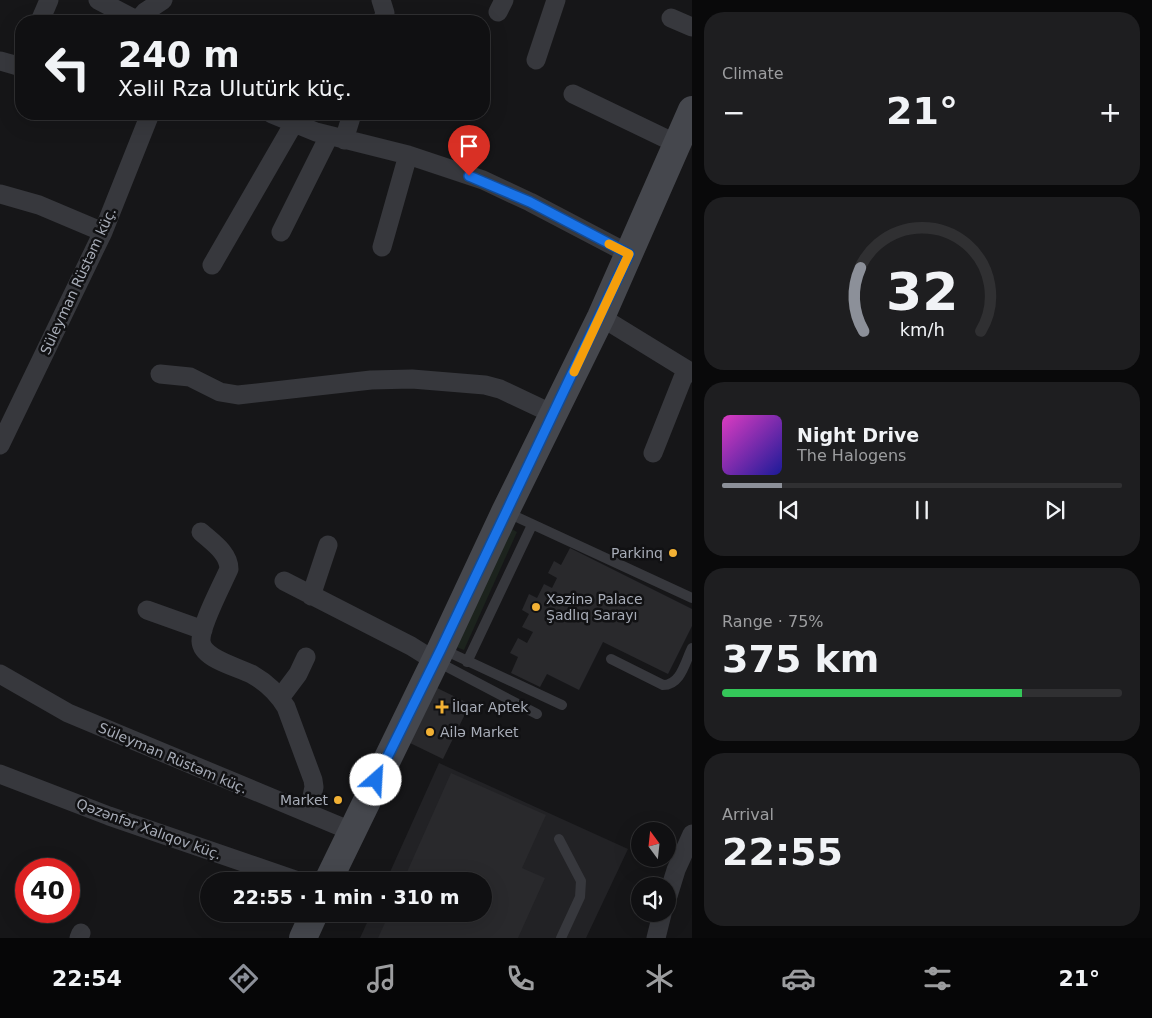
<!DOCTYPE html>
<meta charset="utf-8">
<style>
body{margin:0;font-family:"DejaVu Sans",sans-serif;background:#1e1e20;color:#f1f3f6;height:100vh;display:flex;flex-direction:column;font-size:19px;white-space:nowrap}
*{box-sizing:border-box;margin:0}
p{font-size:16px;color:#9c9d9f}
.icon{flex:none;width:28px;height:28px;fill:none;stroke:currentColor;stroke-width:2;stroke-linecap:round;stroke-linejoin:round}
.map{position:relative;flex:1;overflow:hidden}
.drawer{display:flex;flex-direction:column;gap:12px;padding:12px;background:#09090a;width:460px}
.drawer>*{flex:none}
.hud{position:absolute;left:15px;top:15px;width:475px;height:105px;border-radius:20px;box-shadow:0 5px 20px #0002,0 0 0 1px #303032;background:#101012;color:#f1f3f6;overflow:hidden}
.needle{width:32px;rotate:345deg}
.controls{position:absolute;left:631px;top:822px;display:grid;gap:10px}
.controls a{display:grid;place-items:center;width:45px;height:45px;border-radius:50%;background:#101012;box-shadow:0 5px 20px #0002,0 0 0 1px #303032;font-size:25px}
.speed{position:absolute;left:15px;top:858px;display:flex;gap:10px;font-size:25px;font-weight:700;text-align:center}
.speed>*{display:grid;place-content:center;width:65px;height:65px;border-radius:50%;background:#101012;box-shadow:0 5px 20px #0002,0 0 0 1px #303032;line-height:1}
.speed .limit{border:8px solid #d22;background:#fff;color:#111}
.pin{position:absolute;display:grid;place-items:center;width:42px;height:42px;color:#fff;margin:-51px -21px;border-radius:50% 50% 50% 0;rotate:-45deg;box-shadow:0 0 5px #0007}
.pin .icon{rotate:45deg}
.me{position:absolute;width:55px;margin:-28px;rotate:26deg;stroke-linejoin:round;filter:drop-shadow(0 0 4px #0008)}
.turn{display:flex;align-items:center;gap:18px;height:105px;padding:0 20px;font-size:22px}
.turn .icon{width:65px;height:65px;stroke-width:2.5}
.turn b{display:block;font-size:35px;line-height:42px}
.big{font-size:38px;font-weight:700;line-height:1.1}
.drawer .tile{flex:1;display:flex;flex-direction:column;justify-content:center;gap:8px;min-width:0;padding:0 18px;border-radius:20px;background:#1e1e20}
.drawer .dial{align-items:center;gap:0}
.dial svg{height:130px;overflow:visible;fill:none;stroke:#303032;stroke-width:7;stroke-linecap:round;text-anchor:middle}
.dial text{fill:#f1f3f6;stroke:none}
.song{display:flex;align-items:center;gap:15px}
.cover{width:60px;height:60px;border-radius:8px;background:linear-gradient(135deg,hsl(310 70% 55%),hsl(240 70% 35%))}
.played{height:5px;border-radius:2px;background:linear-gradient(90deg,#8c9099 15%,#303032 15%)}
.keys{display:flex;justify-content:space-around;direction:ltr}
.heat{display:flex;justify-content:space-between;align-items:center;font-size:28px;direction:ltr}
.charge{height:8px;border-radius:4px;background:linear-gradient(90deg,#34c759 75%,#303032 0)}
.trip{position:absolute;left:200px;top:872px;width:292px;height:50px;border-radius:25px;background:#101012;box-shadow:0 5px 20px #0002,0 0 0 1px #303032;font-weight:700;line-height:50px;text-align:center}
.tab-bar{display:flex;height:80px;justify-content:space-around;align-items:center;background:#060607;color:#9c9d9f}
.tab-bar .icon{width:35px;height:35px}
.tab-bar .on{color:#8c9099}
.tab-bar b{font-size:22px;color:#f1f3f6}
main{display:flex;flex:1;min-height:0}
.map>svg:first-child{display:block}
.built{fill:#222225}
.green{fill:#1c231d}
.building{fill:#29292c}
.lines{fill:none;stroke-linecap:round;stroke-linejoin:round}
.lane{stroke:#37383d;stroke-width:10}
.street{stroke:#37383d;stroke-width:19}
.secondary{stroke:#45474d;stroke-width:28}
.route-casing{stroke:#114b97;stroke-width:12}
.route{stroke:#1a73e8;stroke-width:9}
.slow{stroke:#f59e0b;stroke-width:9}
.poi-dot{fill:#f2b134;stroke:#111113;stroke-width:2}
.labels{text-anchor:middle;stroke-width:5;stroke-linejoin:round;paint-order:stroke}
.street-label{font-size:14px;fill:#a8adb8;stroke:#111113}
.poi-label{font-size:14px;fill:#a8adb8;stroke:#111113;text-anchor:start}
</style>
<main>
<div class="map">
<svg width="692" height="938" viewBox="0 0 692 938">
<rect width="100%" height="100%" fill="#161618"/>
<path class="built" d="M439,763L628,849L586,938H360L371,914H484V881H386Z"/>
<path class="green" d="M510,528L517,532L464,650L456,647Z"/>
<path class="building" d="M570,548L692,609V626L668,674L603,642L579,690L547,674L540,687L511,673L518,657L510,653L518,638L527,643L533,632L522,627L529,614L522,610L529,594L537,598L544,584L552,588L557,578L548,573L554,561L561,565Z
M437,688L470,704L443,759L410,743Z
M451,773L546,815L522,868L545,878L518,938H378L389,914H484V881H403Z"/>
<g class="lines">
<path class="lane" d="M506,512L692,598
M442,649L562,705
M611,659L663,685C681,685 685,662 692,648
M436,661L537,714
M467,662L532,525
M559,839L581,881L580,897L561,938"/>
<path class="street" d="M98,0L138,21
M381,0L385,13L382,21
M498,12L504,0
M671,18L692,27
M138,20L145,12L163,0
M40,21L49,0
M536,60L556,0
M0,61L18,66L21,64
M573,94L677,144
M272,114L316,132L408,155L483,180L530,202L629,254
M344,140L352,114
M0,194L39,205L103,232
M281,232L329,136
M382,247L408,155
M212,265L294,123
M601,317L692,373
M160,374L190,377L220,392L238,395L371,380L412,379L485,385L500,389L553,414
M0,445L103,232L150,114
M653,453L686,370
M201,532C212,542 229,553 229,569C222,585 200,626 201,641C202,660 240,667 253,675C267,683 278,694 286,707L313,780L314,787L309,811
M284,581L411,646L435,661
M311,596L328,545
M147,610L203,630
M0,674L68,713L351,831
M280,698L298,674L306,657
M0,774L109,816L298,881
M668,896L676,870L692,834
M79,938L81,933
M656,938L662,914"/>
<path class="secondary" d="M328,881L441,649L505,512L601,317L692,110
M303,938L314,914"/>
</g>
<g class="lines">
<defs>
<path id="route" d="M376,780L441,649L629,254L530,202L469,176"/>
</defs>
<use href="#route" class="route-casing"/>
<use href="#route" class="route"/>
<path class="slow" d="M574,372L629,254L609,244"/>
</g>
<g class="poi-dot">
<circle cx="673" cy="553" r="5"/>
<circle cx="536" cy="607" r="5"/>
<path d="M439.5 699.5h5v5h5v5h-5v5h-5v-5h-5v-5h5z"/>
<circle cx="430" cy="732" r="5"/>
<circle cx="338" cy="800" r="5"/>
</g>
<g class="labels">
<g class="street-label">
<text transform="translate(78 281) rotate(-65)" y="5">Süleyman Rüstəm küç.</text>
<text transform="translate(173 758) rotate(23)" y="5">Süleyman Rüstəm küç.</text>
<text transform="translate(149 829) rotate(20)" y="5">Qəzənfər Xalıqov küç.</text>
</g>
<g class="poi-label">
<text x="663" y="558" text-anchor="end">Parkinq</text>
<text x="546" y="604">Xәzinә Palace<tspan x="546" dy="16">Şadlıq Sarayı</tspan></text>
<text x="452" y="712">İlqar Aptek</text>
<text x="440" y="737">Ailə Market</text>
<text x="328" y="805" text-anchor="end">Market</text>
</g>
</g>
</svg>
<div class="controls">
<a><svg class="needle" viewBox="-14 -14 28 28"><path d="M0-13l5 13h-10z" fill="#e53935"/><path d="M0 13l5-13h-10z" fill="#9c9d9f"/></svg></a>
<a><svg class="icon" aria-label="sound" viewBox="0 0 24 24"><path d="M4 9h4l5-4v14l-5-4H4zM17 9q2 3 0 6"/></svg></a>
</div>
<div class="speed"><div class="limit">40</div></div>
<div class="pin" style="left:469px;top:176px;background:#d93025"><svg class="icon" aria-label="arrive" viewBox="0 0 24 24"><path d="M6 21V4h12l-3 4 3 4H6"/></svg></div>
<svg class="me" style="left:376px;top:780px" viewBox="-20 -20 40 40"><circle r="19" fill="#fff"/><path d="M0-13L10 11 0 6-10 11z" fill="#1a73e8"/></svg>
<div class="trip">22:55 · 1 min · 310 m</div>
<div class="hud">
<div class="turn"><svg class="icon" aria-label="left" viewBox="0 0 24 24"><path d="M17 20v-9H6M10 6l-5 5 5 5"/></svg><div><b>240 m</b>Xəlil Rza Ulutürk küç.</div></div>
</div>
</div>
<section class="drawer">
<div class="tile"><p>Climate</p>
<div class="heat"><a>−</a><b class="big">21°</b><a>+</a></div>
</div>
<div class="tile dial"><svg viewBox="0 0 100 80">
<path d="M14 69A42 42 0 1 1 86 69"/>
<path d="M14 69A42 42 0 0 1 12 30" stroke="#8c9099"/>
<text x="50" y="56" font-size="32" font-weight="700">32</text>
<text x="50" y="72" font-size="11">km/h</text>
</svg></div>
<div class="tile">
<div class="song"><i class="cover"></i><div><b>Night Drive</b><p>The Halogens</p></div></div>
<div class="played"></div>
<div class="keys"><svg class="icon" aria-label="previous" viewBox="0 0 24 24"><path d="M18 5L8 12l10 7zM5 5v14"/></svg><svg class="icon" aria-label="pause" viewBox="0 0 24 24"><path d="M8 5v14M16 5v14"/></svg><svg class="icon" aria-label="next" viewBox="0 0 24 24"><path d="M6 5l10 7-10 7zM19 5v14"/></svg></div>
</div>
<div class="tile"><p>Range · 75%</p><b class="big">375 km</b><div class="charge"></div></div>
<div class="tile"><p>Arrival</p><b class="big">22:55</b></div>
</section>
</main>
<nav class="tab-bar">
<b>22:54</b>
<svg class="icon on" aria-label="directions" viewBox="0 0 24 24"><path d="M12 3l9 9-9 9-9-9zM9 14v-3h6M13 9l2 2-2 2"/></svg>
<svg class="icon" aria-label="music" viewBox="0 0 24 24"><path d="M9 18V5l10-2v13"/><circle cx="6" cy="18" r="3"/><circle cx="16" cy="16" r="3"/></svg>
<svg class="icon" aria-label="phone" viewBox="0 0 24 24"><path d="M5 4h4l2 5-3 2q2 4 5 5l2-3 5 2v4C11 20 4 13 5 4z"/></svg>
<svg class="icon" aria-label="climate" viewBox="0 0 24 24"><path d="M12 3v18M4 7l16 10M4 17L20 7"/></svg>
<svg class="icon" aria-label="car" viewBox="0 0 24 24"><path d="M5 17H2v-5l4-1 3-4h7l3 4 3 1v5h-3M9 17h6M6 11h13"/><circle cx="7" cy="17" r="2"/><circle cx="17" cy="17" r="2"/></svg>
<svg class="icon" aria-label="filters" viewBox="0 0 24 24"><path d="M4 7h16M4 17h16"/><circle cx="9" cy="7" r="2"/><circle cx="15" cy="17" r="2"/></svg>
<b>21°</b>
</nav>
